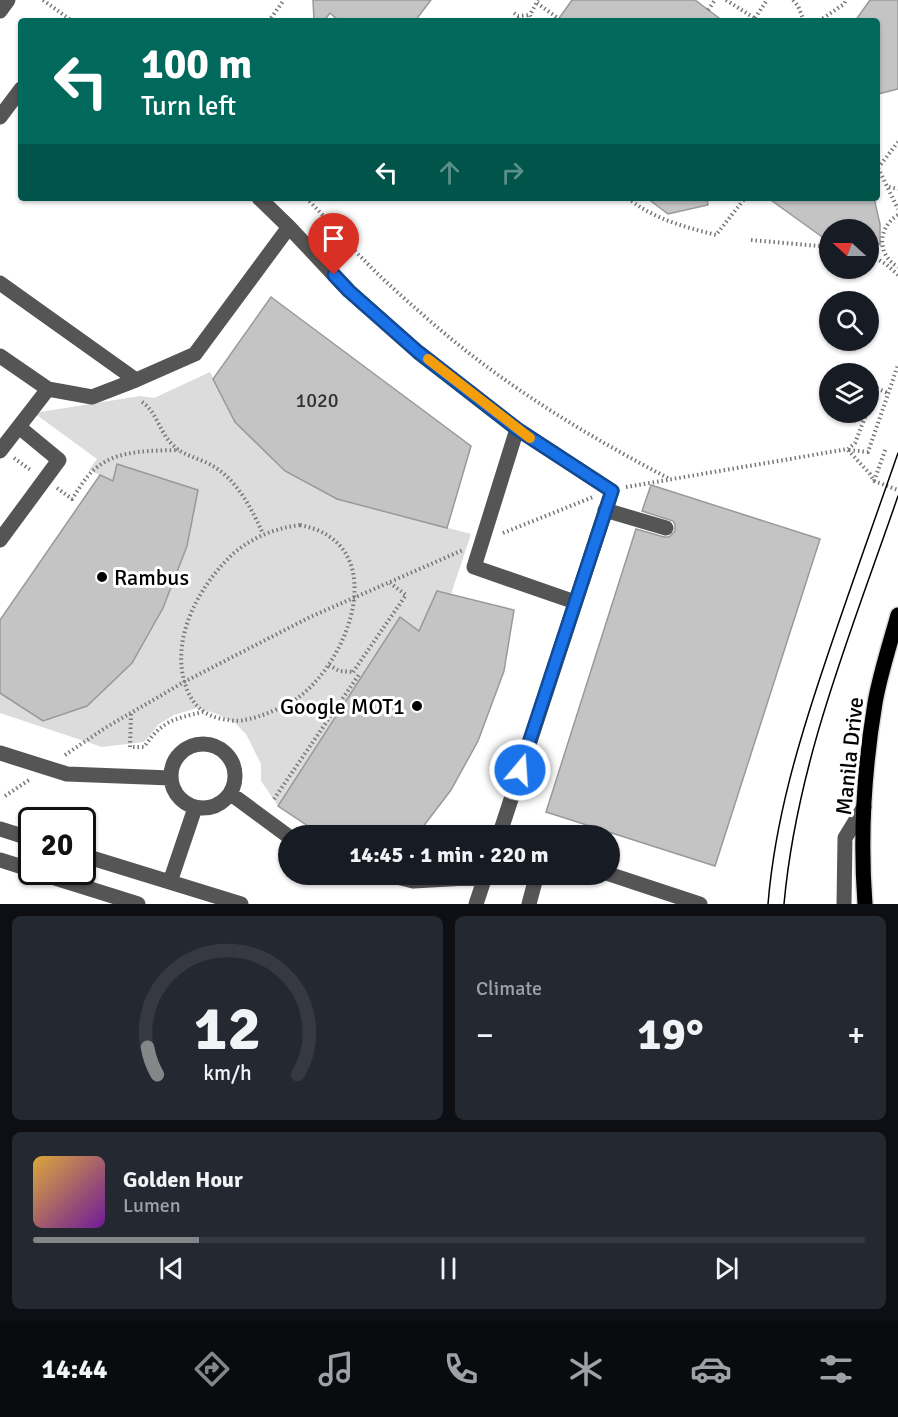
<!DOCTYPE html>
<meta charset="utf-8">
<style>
body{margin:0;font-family:Signika,sans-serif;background:#242831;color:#f1f3f6;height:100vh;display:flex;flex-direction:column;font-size:22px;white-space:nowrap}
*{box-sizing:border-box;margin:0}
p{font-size:20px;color:#9ea1a6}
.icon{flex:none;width:33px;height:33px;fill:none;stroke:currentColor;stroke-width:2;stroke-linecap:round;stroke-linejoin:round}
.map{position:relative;height:904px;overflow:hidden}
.sheet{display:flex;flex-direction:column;gap:12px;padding:12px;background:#0d0f14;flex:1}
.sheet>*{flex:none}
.top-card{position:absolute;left:18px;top:18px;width:862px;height:183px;border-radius:6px;box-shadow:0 2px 4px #0004;background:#00695c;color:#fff;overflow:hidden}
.needle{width:39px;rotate:291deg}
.controls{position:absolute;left:819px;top:219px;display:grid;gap:12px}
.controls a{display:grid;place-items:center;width:60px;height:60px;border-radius:50%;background:#171b24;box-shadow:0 2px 4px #0004;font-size:30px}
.speed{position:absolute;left:18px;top:807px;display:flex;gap:12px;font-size:30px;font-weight:700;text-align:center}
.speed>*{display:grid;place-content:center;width:78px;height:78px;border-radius:50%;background:#171b24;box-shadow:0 2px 4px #0004;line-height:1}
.speed .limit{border:3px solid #111;border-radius:9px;background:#fff;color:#111}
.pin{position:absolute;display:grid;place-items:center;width:51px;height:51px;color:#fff;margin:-62px -26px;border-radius:50% 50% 50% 0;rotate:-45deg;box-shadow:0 0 6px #0007}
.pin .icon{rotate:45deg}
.me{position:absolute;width:66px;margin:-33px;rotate:18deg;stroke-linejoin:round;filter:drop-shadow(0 0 4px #0008)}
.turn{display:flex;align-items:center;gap:21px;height:126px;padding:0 24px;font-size:27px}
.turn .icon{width:78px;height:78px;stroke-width:2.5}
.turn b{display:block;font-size:42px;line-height:51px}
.lanes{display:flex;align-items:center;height:57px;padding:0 24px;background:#0003;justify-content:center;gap:30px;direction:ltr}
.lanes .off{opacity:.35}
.big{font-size:45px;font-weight:700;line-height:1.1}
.sheet .card{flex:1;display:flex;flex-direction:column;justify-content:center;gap:9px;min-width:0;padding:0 21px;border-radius:9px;background:#242831}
.sheet .dial{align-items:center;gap:0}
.dial svg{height:156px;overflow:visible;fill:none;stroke:#363941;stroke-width:7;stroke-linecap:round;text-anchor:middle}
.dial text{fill:#f1f3f6;stroke:none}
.song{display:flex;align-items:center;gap:18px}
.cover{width:72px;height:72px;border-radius:9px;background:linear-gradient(135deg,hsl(40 70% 55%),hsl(280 70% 35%))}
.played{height:6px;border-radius:3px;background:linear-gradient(90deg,#858687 20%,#363941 20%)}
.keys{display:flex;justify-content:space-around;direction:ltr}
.heat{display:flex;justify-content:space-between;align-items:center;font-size:33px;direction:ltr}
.sheet .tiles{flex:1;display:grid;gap:12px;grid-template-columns:1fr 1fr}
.card:last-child{grid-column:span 2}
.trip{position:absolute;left:278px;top:825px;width:342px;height:60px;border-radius:30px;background:#171b24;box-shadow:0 2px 4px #0004;font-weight:700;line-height:60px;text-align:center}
.menu{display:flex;height:96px;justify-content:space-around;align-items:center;background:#090b0e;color:#9ea1a6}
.menu .icon{width:42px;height:42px}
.menu .active{color:#858687}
.menu b{font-size:27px;color:#f1f3f6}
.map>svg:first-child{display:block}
.green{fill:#dcdcdc}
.building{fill:#c4c4c4;stroke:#999;stroke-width:1.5}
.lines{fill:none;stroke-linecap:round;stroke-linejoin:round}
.major-casing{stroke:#dbdbdb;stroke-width:18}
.path{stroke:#777;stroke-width:4;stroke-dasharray:1.5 3;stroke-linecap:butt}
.minor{stroke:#555;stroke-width:15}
.major{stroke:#000;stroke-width:15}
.tram{stroke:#000;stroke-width:1.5}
.route-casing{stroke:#114b97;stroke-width:15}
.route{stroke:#1a73e8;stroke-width:10}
.slow{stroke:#f59e0b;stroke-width:10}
.poi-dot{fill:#000;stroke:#fff;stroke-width:2}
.labels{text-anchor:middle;stroke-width:6;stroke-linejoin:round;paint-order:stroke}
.number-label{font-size:20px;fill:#313131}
.poi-label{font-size:22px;fill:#000;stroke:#fff;text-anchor:start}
.street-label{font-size:22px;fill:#000;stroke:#fff}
</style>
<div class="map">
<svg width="898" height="904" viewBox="0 0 898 904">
<rect width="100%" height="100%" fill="#fff"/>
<path class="green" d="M210,372L235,422L285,471L337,499L471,534L451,594L437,591L419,631L400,617L278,806L261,781V764L246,734L235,723L217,714L197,708L174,715L159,724L144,742L102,747L0,713V693L43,721L87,706L132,663L163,608L187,546L198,490L117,465L113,481L89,470L97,459L34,413L140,396L154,398Z"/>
<path class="building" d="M313,0H431L415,21H339L330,13L324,21H314Z
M572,0H695L723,21H557Z
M870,0H898V89L878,94V21H855Z
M647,198H707L708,205L668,214Z
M768,198H874L880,224V245L868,235V230H830L825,239Z
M271,297L471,446L447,528L337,499L285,471L235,422L213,379Z
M117,464L198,490L187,546L163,608L132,663L87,706L43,721L0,693V620L100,475L113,481Z
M651,485L820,539L715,866L546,812L636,529L664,537H669L675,531V525L673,521L642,511Z
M437,591L514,610L504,671L478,741L451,790L416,836H323L278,806L400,617L419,631Z"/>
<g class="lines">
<defs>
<path id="major" d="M865,904C860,838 864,769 875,703C880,674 890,644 898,615"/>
</defs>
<use href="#major" class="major-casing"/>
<path class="path" d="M43,0L72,21
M726,0L759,21
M793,0L798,6L804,21
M537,3L559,19
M708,10L715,0
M514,13L518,16L530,15
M271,18L284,0
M755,18L767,0
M532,21L530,15L538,0
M819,21L844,4L846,0
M878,168L898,209
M878,168L898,142
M889,187L898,189
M306,198C327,218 344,241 365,261C383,280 403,297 422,314C496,380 580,432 668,478
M628,198C653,219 685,227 716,235L745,198
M898,215C877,228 877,255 898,267
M751,240L830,247
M868,253L887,265L898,275
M142,402C158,413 159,433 174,446C184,456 199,458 211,465C236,478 252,509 263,534
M868,408L876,388L888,393
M848,450L870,474L874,481L898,490
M849,450L868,452L898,365
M14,458L32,471
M874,481L886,448
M626,487L848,449L855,443L867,412
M57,488L72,499C77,492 82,483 88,476C110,449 148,451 179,450
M300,525C392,543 351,658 299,697C287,706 259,718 244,720C237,722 229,720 222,719C206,716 195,707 188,692C167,643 198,586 234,553C253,537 276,528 300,525Z
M503,533L593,497
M329,665L339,671L354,672
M353,672L406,595L390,583
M131,714L130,747H144C162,721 173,719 203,712
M65,755L105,728L184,682L310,617L463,550
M5,796L29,780
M274,799L360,673"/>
<path class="minor" d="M0,11L8,0
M0,117L21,89
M259,198L289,227L349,291L418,352L517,429L612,491L499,836
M0,283L136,380L195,354L289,227
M0,356L48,389L92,397L136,380
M517,429L474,567L575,602
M0,451L48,389
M605,510L666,528
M0,540L59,460L19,427
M171 776a32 32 0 1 1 64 0a32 32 0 1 1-64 0Z
M0,753L67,774L171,778
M231,794L288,836
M0,829L32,839
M82,855L241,904
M0,860L32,870
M36,872L138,904
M385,874L413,881L485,877
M609,874L700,904
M170,882L195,808
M476,904L486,874
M529,904L537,874
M844,904L845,838L864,807"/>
<use href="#major" class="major"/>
<path class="tram" d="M768,904C775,819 799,740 826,660C849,591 874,522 898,453
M784,904C797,761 852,630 898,496"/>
</g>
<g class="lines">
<defs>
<path id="route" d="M334,275L349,291L418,352L517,429L612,491L520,770"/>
</defs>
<use href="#route" class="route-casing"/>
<use href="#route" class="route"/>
<path class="slow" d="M428,359L530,438"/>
</g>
<g class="poi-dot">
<circle cx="102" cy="577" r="6"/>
<circle cx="417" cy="706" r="6"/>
</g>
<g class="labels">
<g class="number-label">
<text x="317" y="407">1020</text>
</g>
<g class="poi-label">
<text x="114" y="585">Rambus</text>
<text x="405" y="714" text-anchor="end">Google MOT1</text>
</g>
<g class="street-label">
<text transform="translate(849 756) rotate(-84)" y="8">Manila Drive</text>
</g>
</g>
</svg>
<div class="controls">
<a><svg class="needle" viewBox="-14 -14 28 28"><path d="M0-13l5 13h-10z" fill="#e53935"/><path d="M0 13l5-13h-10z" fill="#9ea1a6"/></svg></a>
<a><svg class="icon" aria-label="search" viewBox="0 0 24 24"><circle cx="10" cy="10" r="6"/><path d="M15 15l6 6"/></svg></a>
<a><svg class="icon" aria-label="layers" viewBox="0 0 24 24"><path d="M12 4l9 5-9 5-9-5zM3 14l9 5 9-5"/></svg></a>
</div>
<div class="speed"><div class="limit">20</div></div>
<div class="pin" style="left:334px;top:275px;background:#d93025"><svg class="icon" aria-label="arrive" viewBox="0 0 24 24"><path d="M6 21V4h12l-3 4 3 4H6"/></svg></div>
<svg class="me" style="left:520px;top:770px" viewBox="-20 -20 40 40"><circle r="17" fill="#1a73e8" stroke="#fff" stroke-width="3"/><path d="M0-11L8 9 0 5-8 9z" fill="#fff"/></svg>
<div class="trip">14:45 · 1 min · 220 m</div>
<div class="top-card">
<div class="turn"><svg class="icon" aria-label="left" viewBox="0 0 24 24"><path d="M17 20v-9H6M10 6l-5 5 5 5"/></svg><div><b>100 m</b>Turn left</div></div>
<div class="lanes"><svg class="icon" aria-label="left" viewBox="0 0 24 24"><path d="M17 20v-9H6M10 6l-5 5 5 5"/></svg><svg class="icon off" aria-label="ahead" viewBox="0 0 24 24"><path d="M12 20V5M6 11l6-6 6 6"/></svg><svg class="icon off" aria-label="right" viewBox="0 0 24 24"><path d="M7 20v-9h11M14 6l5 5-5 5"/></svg></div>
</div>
</div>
<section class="sheet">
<div class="tiles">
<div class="card dial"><svg viewBox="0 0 100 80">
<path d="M14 69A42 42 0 1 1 86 69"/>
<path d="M14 69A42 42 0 0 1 9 55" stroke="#858687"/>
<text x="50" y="56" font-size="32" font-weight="700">12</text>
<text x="50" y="72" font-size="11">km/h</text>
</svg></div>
<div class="card"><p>Climate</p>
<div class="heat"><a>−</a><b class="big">19°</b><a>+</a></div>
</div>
<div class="card">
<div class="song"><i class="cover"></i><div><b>Golden Hour</b><p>Lumen</p></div></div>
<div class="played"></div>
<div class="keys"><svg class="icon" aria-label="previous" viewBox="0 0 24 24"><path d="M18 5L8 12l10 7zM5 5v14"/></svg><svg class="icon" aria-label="pause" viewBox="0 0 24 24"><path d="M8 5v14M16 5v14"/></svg><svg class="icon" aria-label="next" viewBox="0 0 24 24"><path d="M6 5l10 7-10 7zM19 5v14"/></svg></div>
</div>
</div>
</section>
<nav class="menu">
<b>14:44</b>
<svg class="icon active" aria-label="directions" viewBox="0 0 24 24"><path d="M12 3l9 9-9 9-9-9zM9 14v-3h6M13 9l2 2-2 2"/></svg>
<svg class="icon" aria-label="music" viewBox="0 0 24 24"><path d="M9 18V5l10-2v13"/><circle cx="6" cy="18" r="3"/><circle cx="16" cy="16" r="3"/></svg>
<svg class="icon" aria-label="phone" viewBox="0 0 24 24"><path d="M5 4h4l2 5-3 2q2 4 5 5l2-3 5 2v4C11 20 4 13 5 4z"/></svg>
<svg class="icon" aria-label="climate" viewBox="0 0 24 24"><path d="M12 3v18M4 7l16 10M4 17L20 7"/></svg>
<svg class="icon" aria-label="car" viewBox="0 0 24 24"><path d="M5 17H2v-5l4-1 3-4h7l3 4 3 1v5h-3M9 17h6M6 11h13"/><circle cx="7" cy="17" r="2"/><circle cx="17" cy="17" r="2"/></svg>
<svg class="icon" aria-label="filters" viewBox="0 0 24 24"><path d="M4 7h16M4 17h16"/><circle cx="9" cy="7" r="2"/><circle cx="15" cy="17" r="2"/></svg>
</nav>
